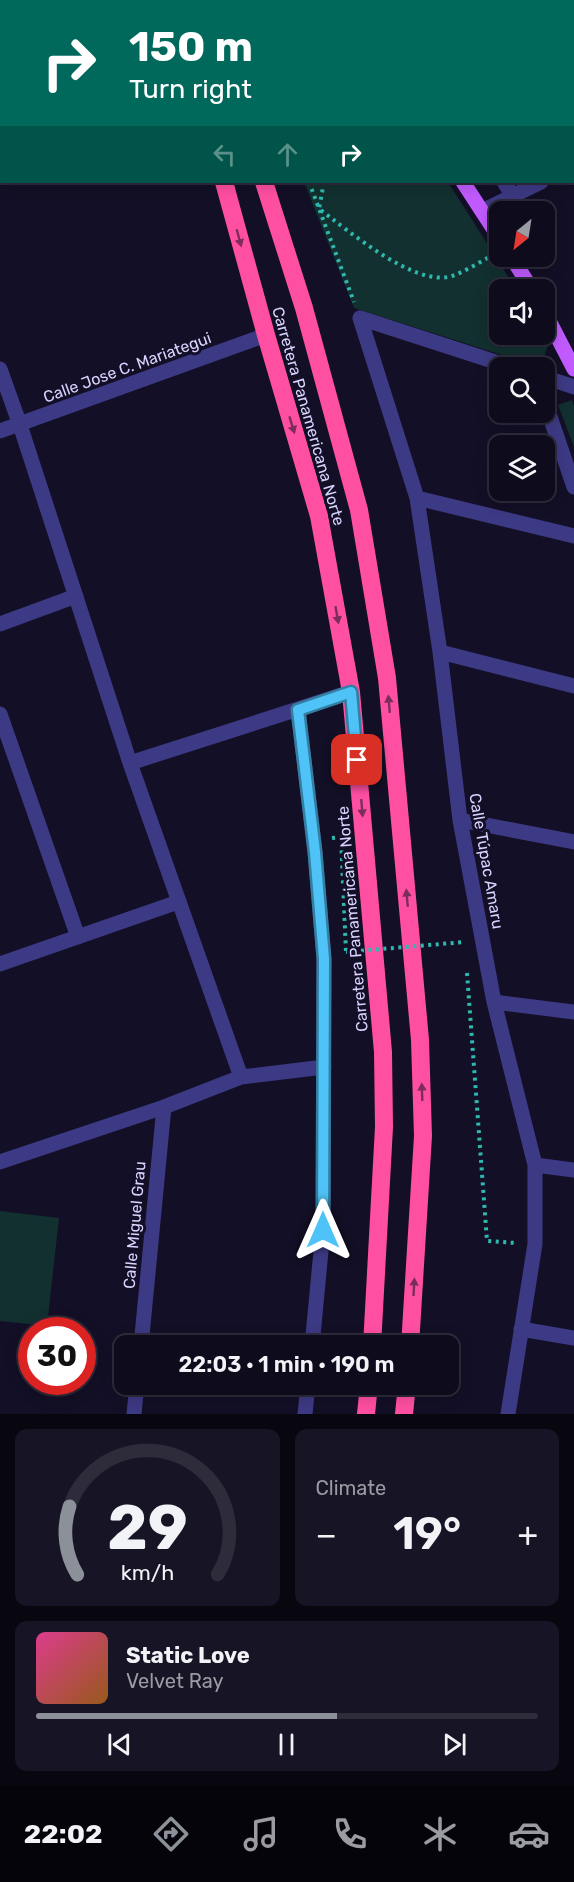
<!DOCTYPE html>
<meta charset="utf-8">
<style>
body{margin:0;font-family:Rubik,sans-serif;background:#171425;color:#f1f3f6;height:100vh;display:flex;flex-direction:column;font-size:22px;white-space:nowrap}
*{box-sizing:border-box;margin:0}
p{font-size:20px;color:#9b9ba3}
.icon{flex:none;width:33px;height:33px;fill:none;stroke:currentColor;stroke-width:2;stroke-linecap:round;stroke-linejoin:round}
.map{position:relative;height:1414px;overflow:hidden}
.sheet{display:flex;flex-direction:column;gap:15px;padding:15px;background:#08060f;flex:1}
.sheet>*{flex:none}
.guide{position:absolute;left:0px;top:0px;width:574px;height:183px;box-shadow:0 3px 15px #0003,0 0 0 2px #2e2b3b;background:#00695c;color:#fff;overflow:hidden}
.needle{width:39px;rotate:210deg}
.controls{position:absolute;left:489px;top:201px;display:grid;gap:12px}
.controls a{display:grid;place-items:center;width:66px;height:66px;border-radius:12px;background:#0e0b1c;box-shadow:0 3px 15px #0003,0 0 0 2px #2e2b3b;font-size:30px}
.speed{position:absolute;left:18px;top:1317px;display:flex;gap:12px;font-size:30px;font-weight:700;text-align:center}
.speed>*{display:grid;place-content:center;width:78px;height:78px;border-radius:50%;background:#0e0b1c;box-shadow:0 3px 15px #0003,0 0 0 2px #2e2b3b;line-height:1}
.speed .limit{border:9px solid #d22;background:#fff;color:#111}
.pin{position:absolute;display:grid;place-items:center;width:51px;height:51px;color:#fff;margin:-26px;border-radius:12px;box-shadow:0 3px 9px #0006}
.me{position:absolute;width:66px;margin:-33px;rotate:0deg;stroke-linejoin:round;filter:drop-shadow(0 0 4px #0008)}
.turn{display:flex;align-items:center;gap:21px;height:126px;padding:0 30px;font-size:27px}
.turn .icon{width:78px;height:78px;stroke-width:2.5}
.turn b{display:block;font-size:42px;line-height:51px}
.lanes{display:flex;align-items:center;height:57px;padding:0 30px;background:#0003;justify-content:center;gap:30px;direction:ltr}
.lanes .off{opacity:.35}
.big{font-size:45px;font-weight:600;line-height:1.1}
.sheet .widget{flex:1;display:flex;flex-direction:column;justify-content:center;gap:9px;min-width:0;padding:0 21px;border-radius:12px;background:#171425}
.sheet .dial{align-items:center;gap:0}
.dial svg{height:156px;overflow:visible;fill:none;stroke:#2e2b3b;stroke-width:7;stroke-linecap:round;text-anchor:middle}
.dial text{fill:#f1f3f6;stroke:none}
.song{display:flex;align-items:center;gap:18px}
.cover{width:72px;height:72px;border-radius:9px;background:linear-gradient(135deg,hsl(330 70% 55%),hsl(30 70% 35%))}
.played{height:6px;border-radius:3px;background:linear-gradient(90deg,#8c9099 60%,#2e2b3b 60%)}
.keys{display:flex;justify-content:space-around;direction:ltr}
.heat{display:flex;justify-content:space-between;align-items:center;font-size:33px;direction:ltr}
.sheet .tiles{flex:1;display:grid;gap:15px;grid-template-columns:1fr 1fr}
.widget:last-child{grid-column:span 2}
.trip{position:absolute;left:114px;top:1335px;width:345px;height:60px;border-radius:12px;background:#0e0b1c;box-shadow:0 3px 15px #0003,0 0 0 2px #2e2b3b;font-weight:600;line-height:60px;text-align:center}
.tabs{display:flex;height:96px;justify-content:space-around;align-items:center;background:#06040b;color:#9b9ba3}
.tabs .icon{width:42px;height:42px}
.tabs .on{color:#8c9099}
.tabs b{font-size:27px;color:#f1f3f6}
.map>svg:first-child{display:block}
.green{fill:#12302f}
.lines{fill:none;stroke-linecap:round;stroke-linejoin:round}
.path{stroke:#2fb8b0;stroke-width:4;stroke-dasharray:3 4.5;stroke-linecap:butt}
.minor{stroke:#3d3a85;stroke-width:15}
.major{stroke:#c25bff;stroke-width:15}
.highway{stroke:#ff4fa3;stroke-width:18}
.path-bridge{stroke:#2fb8b0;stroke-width:4;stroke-dasharray:3 4.5;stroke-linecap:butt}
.oneway{fill:#7d2c5e}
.route-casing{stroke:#337fa1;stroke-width:15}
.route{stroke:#4fc3f7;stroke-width:10}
.labels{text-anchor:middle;stroke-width:6;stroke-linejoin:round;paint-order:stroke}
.street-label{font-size:16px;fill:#d9d4ff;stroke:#130f26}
</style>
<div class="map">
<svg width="574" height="1414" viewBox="0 0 574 1414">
<rect width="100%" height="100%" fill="#130f26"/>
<path class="green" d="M228,0H335L336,1L229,2Z
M304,182H448L516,289L500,290V334L544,335L549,343L540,367L354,308Z
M572,400L574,406V447L558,405Z
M0,1211L59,1218L47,1326L0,1321Z"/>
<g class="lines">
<path class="path" d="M239,0L240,2
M317,0L319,2
M309,182L354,302
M324,182L319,209C348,230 415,288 452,276C466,271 480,262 493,255
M332,838L341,837L346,952
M467,973L487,1241L516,1243"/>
<path class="minor" d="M377,2L379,0
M573,166L574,165
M504,182L513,196
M482,211L541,182
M360,318L417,498L440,652L460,820L494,1002L535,1165V1244L508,1414
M360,318L514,368
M0,369L20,425L130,763L241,1077
M544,377L574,387
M544,399L574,487
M0,431L266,335
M417,498L574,536
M0,624L76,596
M440,652L574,686
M298,710L315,852L324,959L323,1230L312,1346
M0,714L78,937
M130,763L351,692
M460,820L574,842
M0,964L178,902
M494,1002L574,1012
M0,1162L164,1107L241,1077L324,1067
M535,1165L574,1170
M521,1329L574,1338
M141,1346L164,1107
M134,1414L137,1384
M305,1414L308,1384"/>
<path class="major" d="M346,0L347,2
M463,182L500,239
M511,256L532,290
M544,311L574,369"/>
<path class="highway" d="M152,0V2
M199,0V2
M224,182L266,335L319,516L351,692L383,1052L384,1127L372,1346
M264,182L304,308L359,510L387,678L420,1040L423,1136L410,1346
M366,1414L369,1384
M404,1414L407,1384"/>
<path class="path-bridge" d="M346,952L465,942"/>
</g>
<defs><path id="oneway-solid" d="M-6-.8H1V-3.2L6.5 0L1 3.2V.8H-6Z" transform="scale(1.5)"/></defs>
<g class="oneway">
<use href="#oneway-solid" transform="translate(239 238) rotate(75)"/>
<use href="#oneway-solid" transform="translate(292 425) rotate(73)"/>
<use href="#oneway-solid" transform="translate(337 615) rotate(80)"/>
<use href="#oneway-solid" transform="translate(389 704) rotate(-95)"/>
<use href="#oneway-solid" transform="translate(362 808) rotate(85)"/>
<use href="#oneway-solid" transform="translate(407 898) rotate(-95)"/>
<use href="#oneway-solid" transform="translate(422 1092) rotate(-92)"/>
<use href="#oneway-solid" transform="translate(414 1287) rotate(-87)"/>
</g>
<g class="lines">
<defs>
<path id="route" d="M323,1230L324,959L315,852L298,710L351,692L357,760"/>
</defs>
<use href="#route" class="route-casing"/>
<use href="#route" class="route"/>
</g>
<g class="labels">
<g class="street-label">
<text transform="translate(127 367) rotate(-20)" y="6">Calle Jose C. Mariategui</text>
<text transform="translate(309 416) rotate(74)" y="6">Carretera Panamericana Norte</text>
<text transform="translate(487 861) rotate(80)" y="6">Calle Túpac Amaru</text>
<text transform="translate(352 919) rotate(-95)" y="6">Carretera Panamericana Norte</text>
<text transform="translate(134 1225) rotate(-85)" y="6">Calle Miguel Grau</text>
</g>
</g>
</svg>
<div class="controls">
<a><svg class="needle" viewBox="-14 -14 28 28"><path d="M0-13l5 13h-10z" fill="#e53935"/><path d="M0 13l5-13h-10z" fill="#9b9ba3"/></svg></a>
<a><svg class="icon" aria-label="sound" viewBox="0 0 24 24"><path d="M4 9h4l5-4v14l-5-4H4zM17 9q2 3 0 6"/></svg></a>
<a><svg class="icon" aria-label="search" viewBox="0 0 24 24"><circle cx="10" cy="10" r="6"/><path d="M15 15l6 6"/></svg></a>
<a><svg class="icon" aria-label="layers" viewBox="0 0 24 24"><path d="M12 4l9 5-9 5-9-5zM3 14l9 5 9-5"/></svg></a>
</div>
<div class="speed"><div class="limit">30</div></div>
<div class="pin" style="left:357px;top:760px;background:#d93025"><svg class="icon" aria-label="arrive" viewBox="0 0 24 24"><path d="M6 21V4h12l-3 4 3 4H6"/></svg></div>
<svg class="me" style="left:323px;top:1230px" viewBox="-20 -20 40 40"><path d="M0-17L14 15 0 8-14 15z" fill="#4fc3f7" stroke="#fff" stroke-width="4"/></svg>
<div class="trip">22:03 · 1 min · 190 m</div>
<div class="guide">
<div class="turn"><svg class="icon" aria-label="right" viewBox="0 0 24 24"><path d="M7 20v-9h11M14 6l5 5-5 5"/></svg><div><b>150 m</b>Turn right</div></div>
<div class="lanes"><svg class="icon off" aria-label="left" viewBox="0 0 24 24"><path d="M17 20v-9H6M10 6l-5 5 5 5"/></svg><svg class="icon off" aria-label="ahead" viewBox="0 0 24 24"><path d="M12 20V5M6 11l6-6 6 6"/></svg><svg class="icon" aria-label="right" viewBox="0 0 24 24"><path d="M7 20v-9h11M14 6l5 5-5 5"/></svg></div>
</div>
</div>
<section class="sheet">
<div class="tiles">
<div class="widget dial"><svg viewBox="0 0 100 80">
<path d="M14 69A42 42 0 1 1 86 69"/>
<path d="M14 69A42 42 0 0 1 10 34" stroke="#8c9099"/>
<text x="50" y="56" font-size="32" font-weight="700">29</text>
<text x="50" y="72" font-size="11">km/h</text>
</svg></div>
<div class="widget"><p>Climate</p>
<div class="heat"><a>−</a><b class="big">19°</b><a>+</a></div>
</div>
<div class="widget">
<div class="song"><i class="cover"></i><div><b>Static Love</b><p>Velvet Ray</p></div></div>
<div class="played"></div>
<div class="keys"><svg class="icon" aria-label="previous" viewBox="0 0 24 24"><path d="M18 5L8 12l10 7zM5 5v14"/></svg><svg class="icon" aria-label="pause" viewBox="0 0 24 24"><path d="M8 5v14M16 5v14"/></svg><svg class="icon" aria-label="next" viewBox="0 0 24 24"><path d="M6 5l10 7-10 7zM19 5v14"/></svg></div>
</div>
</div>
</section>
<nav class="tabs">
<b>22:02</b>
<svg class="icon on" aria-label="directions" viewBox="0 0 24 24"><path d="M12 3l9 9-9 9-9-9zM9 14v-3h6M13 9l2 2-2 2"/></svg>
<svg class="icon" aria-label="music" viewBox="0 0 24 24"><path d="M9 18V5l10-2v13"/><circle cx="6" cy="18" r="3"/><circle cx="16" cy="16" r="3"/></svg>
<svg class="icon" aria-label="phone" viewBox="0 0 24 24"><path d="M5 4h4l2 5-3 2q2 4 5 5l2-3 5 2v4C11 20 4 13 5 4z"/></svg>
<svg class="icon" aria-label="climate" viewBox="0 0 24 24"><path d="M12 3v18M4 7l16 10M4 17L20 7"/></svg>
<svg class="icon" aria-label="car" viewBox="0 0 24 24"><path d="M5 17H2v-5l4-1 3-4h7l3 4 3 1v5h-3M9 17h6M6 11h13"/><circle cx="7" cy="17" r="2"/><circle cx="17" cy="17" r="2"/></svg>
</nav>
